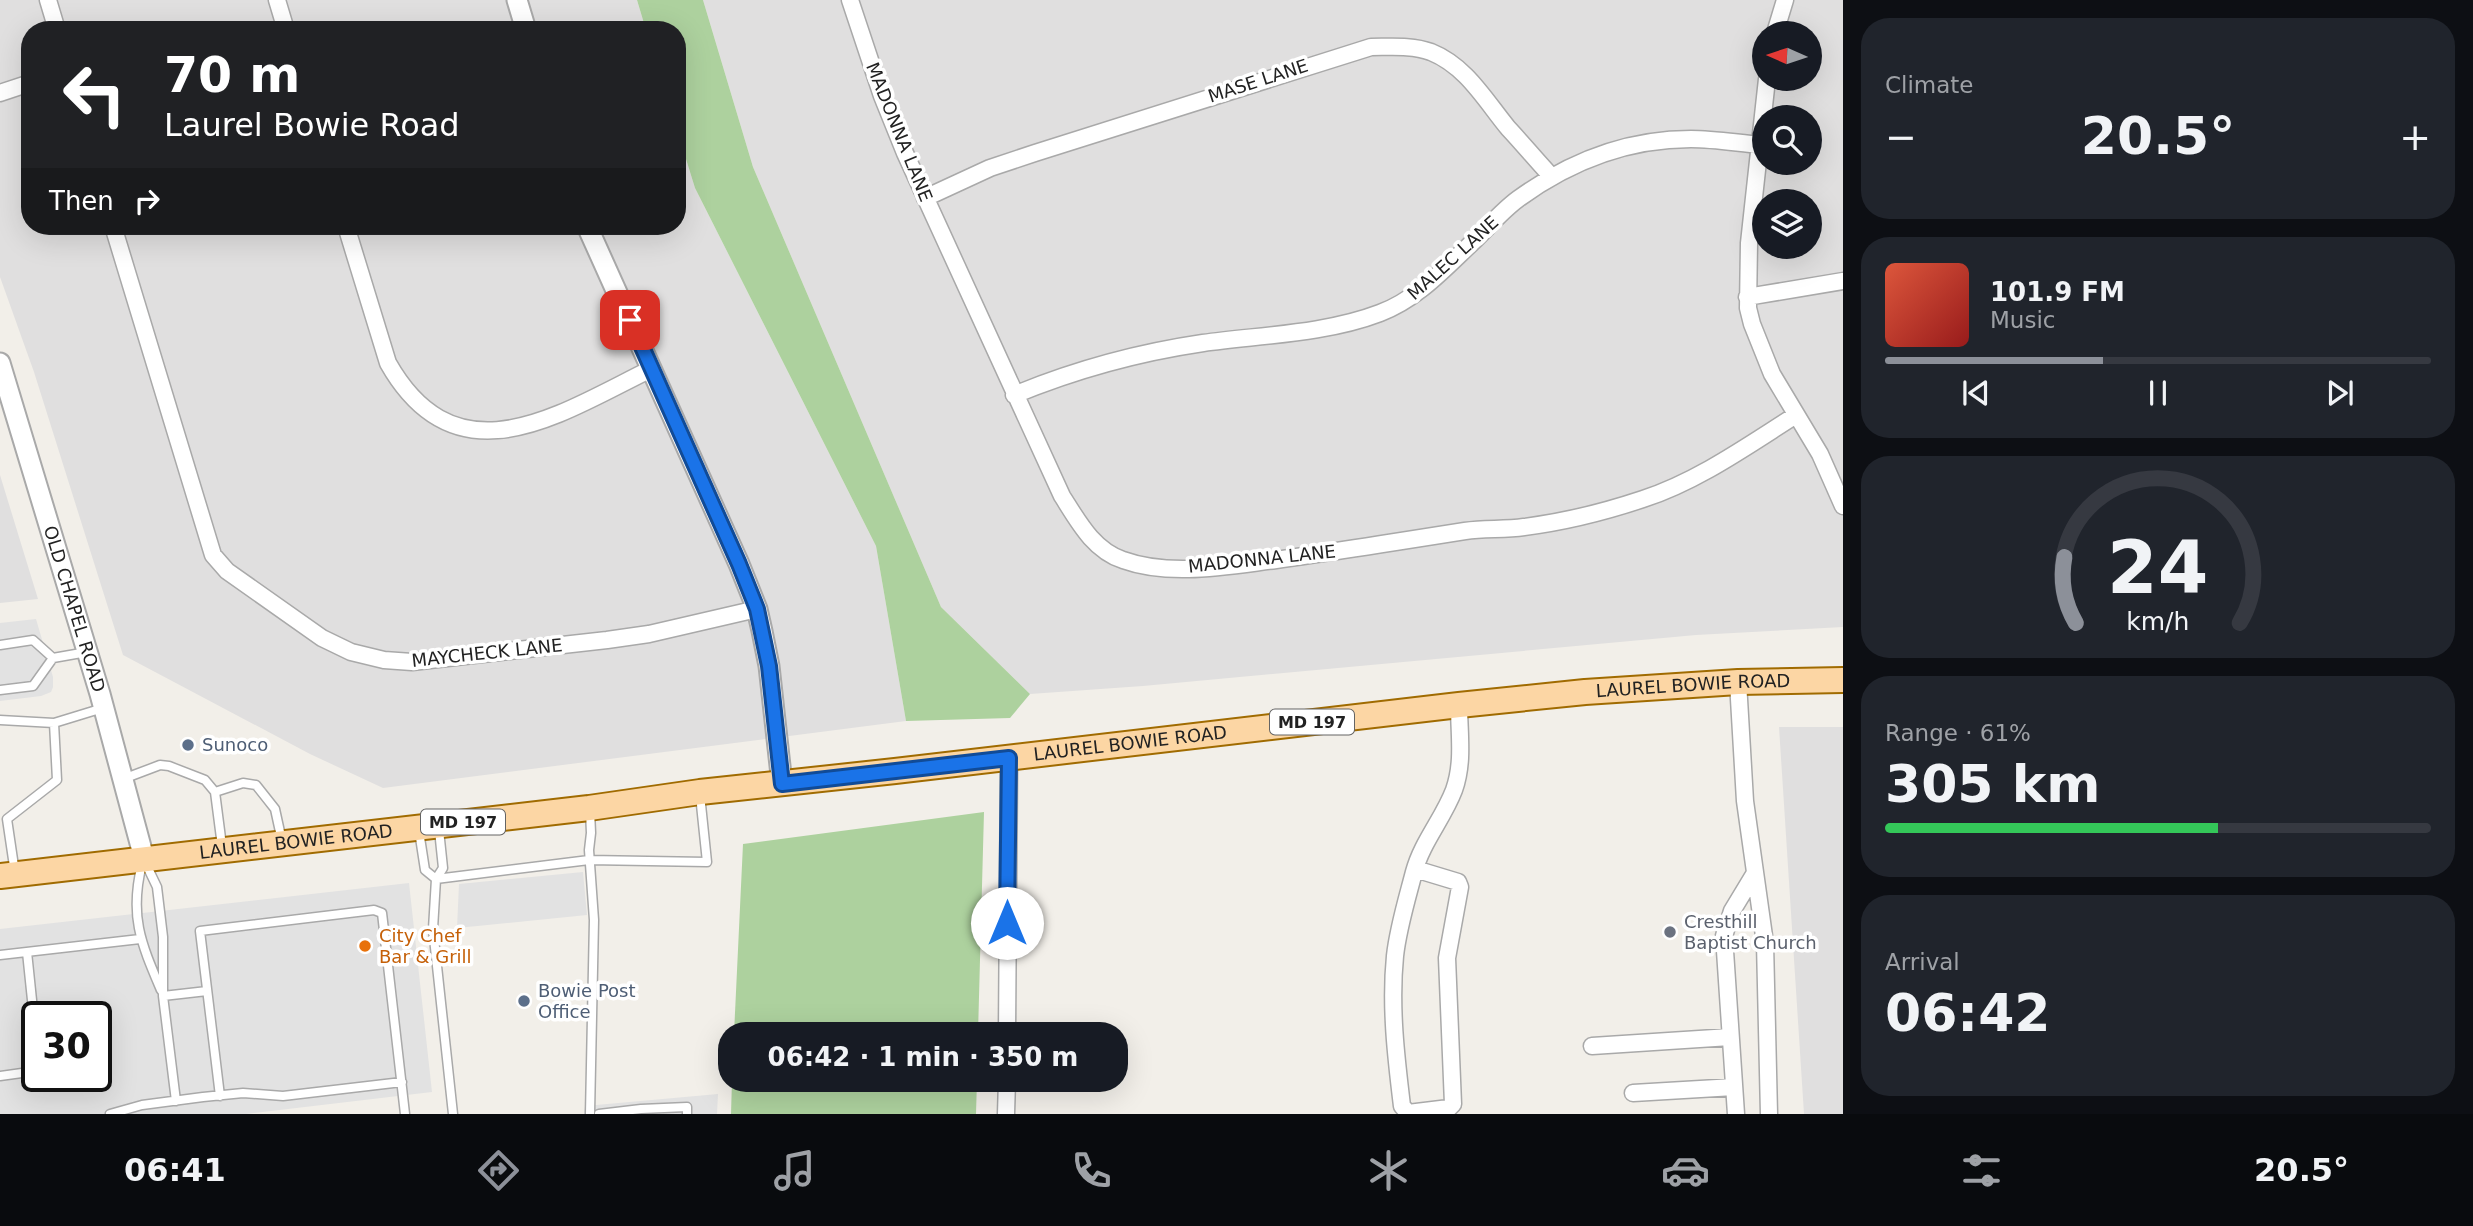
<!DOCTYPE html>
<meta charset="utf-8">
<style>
body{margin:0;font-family:"DejaVu Sans",sans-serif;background:#20242c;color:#f1f3f6;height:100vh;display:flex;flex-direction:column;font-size:26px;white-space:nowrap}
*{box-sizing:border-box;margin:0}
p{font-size:23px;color:#9ea1a6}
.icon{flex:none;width:38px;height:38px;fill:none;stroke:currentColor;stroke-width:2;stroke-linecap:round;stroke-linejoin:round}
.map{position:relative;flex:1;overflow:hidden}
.sheet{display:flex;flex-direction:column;gap:18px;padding:18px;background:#0d0f14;width:630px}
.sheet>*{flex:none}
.hud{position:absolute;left:21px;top:21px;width:665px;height:214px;border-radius:28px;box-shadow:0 7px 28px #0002;background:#202124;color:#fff;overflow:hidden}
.needle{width:46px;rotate:273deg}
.tools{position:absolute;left:1752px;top:21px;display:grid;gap:14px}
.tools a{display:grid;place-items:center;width:70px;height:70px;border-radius:50%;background:#171b24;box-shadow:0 7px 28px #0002;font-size:35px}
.speed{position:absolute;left:21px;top:1001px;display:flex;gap:14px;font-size:35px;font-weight:700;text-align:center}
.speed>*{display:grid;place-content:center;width:91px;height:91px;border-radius:50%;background:#171b24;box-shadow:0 7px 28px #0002;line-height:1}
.speed .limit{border:4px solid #111;border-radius:10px;background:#fff;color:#111}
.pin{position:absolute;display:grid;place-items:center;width:60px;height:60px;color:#fff;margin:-30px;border-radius:14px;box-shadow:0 4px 10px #0006}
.me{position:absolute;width:77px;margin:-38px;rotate:0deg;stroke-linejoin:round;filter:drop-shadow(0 0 5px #0008)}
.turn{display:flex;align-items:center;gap:24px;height:147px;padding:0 28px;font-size:32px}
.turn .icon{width:91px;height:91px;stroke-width:2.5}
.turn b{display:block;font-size:49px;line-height:60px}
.then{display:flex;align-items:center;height:66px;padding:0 28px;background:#0003;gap:14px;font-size:26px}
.big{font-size:52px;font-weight:600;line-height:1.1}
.sheet .widget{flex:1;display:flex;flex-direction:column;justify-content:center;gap:10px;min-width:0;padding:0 24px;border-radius:28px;background:#20242c}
.sheet .dial{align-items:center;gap:0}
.dial svg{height:182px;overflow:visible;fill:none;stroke:#363941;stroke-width:7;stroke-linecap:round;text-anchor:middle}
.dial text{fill:#f1f3f6;stroke:none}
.song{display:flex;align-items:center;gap:21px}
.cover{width:84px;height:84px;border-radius:10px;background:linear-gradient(135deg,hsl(10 70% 55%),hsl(0 70% 35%))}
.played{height:7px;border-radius:4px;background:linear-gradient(90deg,#8c9099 40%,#363941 40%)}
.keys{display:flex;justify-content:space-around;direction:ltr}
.heat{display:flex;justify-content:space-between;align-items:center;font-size:38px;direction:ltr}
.charge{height:10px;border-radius:5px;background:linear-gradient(90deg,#34c759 61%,#363941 0)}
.trip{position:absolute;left:718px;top:1022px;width:410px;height:70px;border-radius:28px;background:#171b24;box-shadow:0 7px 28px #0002;font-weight:600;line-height:70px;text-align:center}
.dock{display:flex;height:112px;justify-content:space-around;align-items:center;background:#090b0e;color:#9ea1a6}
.dock .icon{width:49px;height:49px}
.dock .selected{color:#8c9099}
.dock b{font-size:32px;color:#f1f3f6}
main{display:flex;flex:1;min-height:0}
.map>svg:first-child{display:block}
.residential{fill:#e0dfdf;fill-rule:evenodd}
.forest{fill:#add19e}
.parking{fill:#e2e2e2;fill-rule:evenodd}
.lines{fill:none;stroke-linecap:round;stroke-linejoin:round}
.service-casing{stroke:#a9a9a9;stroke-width:11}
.minor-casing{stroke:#a9a9a9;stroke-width:19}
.tertiary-casing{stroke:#a9a9a9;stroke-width:23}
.primary-casing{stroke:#a06b00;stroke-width:28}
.service{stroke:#fff;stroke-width:8}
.minor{stroke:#fff;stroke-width:16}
.tertiary{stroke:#fff;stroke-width:19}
.primary{stroke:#fcd6a4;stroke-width:24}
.route-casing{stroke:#114b97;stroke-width:18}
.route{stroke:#1a73e8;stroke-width:12}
.service-dot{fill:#5c6f8a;stroke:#fff;stroke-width:2.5}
.worship-dot{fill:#6b7280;stroke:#fff;stroke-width:2.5}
.food-dot{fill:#e8710a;stroke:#fff;stroke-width:2.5}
.labels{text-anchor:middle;stroke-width:7;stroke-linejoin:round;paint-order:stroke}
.shield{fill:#fff;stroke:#646464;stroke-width:2}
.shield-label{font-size:16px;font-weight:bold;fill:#222}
.street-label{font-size:18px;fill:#222;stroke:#fff}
.service-label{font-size:18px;fill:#4e5e75;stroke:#fff;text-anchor:start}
.worship-label{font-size:18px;fill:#5b616d;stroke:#fff;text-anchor:start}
.food-label{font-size:18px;fill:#c56008;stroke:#fff;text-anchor:start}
</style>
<main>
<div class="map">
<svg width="1843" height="1114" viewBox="0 0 1843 1114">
<rect width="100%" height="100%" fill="#f2efe9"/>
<path class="residential" d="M0,0H637L646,30H30V226H677V130L695,188L876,546L906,721L383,788L310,754L123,655L34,372L0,277Z
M703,0H1843V627L1696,635L1143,686L1030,694L941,607L753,167ZM1764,33H1810V79H1764ZM1764,117H1810V163H1764ZM1764,201H1810V247H1764Z
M0,475L38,599L0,603Z
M1779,727H1843V1114H1804Z"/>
<path class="forest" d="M637,0H703L753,167L941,607L1030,694L1010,718L906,721L876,546L695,188L677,130V30H646Z
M984,812L978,1034H734L743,844Z
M732,1080H977L976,1114H731Z"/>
<path class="parking" d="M36,619L53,677V687L51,692L41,696L0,701V623Z
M583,872L587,915L457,928L459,884Z
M409,883L432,1092L246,1114H0V929ZM37,1017H96V1076H37Z
M718,1094L717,1114H584L585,1106Z"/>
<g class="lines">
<defs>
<path id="service" d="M0,645L33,640L53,658
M0,690L33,686L53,658L87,652
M0,720L54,723L103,708
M123,779L160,765L169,766L205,780L215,792L222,846
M215,792L243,783L256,785L275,809L282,841
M590,811L591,833L589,850L594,920L590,1114
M439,830L443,868L436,879L433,929L453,1114
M419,831L425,870L436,879L589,860L707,862L700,795
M142,864C129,916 141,943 161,990
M146,864L157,887L163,937V996L176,1101
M15,873L7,819L57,780L54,723
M27,952L37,1048
M0,955L140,939
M163,996L207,991
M0,1076L29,1072L37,1063
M220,1096L200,931L374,910L382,913L405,1114
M110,1114L142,1105L203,1097L243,1093L283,1096L402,1082
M599,1114L641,1109L687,1107V1114"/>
<path id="minor" d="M48,0L57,30
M277,0L286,30
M850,0L882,96L905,153L1062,496C1078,521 1093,550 1123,560C1170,577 1227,566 1276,560C1339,551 1402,541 1465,531C1485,528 1504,530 1524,527C1564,522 1604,512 1643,499C1698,481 1747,446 1796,415
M1775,33L1785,0
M1767,79L1749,243L1748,308L1752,324L1772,374L1820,454L1843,506
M0,93L30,83
M925,198L990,168L1035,153L1371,47C1391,47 1412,45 1431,52C1466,66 1485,100 1508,128C1523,144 1537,161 1552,177
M113,226L213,555L227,571L322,638L351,652L384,660L412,662L607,640L649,634L757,609
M346,226L388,363C457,485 561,413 651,369
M1747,297L1843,281
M1014,395C1077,369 1135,353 1203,343C1261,335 1325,334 1380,313C1418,299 1447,266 1476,239C1490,225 1503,210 1518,199C1570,161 1627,139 1691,139C1714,139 1737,143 1760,145
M1738,682L1745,801L1765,943L1769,1114
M1415,869L1458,882L1460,887L1447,958L1453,1104L1449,1108L1408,1113L1402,1106C1396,1057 1390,1006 1395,956C1398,928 1407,899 1414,872C1422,842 1443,819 1454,790C1464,762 1459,734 1459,705
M1007,1034L1009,758
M1592,1046L1730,1037
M1633,1093L1734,1087
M1006,1114L1007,1080
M1736,1114L1724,936L1732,911L1755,873"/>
<g id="tertiary">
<path d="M517,0L526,30"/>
<path d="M587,226L739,564L757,609L762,631L769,666L782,784"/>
<path id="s1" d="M0,363L100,694L144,858"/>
</g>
<g id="primary">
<path id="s2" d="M0,876L589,808L700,792L895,771L1459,705L1585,692L1738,682L1843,680"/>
</g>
</defs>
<use href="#service" class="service-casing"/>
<use href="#minor" class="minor-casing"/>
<use href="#tertiary" class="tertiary-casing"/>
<use href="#primary" class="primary-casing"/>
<use href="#service" class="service"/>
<use href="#minor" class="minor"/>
<use href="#tertiary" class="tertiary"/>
<use href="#primary" class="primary"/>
</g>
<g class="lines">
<defs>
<path id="route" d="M630,320L739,564L757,609L769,666L782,784L1009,758L1007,923"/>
</defs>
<use href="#route" class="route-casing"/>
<use href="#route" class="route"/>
</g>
<g class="service-dot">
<circle cx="188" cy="745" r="7"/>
<circle cx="524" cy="1001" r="7"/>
</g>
<circle class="worship-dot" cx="1670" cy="932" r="7"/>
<circle class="food-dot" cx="365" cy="946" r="7"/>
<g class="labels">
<g class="shield">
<rect x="1270" y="709.5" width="84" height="25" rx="5"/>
<rect x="421" y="809.5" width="84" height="25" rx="5"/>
</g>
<g class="shield-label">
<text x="1312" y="728">MD 197</text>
<text x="463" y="828">MD 197</text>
</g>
<g class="street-label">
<text transform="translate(1258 81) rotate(-18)" y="6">MASE LANE</text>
<text transform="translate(899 132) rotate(68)" y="6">MADONNA LANE</text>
<text transform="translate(1453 258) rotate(-42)" y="6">MALEC LANE</text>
<text transform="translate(1262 559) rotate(-6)" y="6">MADONNA LANE</text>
<text dy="6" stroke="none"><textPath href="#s1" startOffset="257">OLD CHAPEL ROAD</textPath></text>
<text transform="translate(487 653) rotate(-6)" y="6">MAYCHECK LANE</text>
<text dy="6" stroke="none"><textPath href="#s2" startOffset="1704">LAUREL BOWIE ROAD</textPath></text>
<text dy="6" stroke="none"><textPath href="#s2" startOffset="1138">LAUREL BOWIE ROAD</textPath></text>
<text dy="6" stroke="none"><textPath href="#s2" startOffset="298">LAUREL BOWIE ROAD</textPath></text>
</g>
<g class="service-label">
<text x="202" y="751">Sunoco</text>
<text x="538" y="997">Bowie Post<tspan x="538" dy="21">Office</tspan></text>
</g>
<g class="worship-label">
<text x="1684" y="928">Cresthill<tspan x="1684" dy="21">Baptist Church</tspan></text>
</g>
<g class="food-label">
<text x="379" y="942">City Chef<tspan x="379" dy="21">Bar &amp; Grill</tspan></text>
</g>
</g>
</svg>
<div class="tools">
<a><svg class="needle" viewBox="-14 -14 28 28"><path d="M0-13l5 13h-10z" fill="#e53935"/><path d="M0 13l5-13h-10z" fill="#9ea1a6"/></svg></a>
<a><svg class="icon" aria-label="search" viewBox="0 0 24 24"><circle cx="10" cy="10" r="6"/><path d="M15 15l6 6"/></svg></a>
<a><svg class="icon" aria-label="layers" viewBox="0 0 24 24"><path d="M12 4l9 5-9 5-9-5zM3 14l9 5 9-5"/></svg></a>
</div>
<div class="speed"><div class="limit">30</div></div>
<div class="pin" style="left:630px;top:320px;background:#d93025"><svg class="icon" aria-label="arrive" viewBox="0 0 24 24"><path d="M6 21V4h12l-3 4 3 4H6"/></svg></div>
<svg class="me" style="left:1007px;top:923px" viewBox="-20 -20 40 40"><circle r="19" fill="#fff"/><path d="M0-13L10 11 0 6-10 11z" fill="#1a73e8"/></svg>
<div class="trip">06:42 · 1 min · 350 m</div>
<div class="hud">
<div class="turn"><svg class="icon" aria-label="left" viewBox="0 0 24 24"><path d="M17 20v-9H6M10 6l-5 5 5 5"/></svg><div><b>70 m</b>Laurel Bowie Road</div></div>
<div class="then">Then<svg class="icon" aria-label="right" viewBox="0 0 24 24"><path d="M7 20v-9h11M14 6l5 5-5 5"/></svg></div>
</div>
</div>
<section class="sheet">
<div class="widget"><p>Climate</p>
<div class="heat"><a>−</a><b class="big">20.5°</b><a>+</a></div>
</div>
<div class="widget">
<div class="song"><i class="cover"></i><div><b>101.9 FM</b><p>Music</p></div></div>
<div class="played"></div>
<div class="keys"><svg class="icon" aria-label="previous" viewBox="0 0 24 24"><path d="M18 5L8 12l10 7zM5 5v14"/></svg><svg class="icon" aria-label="pause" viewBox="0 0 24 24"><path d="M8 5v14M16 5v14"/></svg><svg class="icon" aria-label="next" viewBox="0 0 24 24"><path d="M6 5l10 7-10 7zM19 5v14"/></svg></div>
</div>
<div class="widget dial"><svg viewBox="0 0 100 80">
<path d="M14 69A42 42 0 1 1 86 69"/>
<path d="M14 69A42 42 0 0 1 9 40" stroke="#8c9099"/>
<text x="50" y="56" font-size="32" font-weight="700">24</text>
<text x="50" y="72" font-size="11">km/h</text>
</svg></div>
<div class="widget"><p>Range · 61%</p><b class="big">305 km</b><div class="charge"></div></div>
<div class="widget"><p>Arrival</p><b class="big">06:42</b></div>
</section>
</main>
<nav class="dock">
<b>06:41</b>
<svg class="icon selected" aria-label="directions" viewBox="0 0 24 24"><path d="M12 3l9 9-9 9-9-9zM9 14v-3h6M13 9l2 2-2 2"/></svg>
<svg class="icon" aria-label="music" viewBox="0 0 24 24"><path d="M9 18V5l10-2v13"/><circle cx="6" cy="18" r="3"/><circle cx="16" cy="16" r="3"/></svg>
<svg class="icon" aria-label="phone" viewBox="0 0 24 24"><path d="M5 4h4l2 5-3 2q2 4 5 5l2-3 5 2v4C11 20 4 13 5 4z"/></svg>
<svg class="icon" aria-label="climate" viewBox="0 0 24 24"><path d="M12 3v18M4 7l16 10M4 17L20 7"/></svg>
<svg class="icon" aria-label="car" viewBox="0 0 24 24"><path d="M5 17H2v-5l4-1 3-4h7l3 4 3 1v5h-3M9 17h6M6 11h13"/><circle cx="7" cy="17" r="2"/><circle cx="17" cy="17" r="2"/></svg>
<svg class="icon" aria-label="filters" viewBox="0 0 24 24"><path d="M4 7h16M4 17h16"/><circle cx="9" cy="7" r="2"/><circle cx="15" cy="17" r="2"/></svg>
<b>20.5°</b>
</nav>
